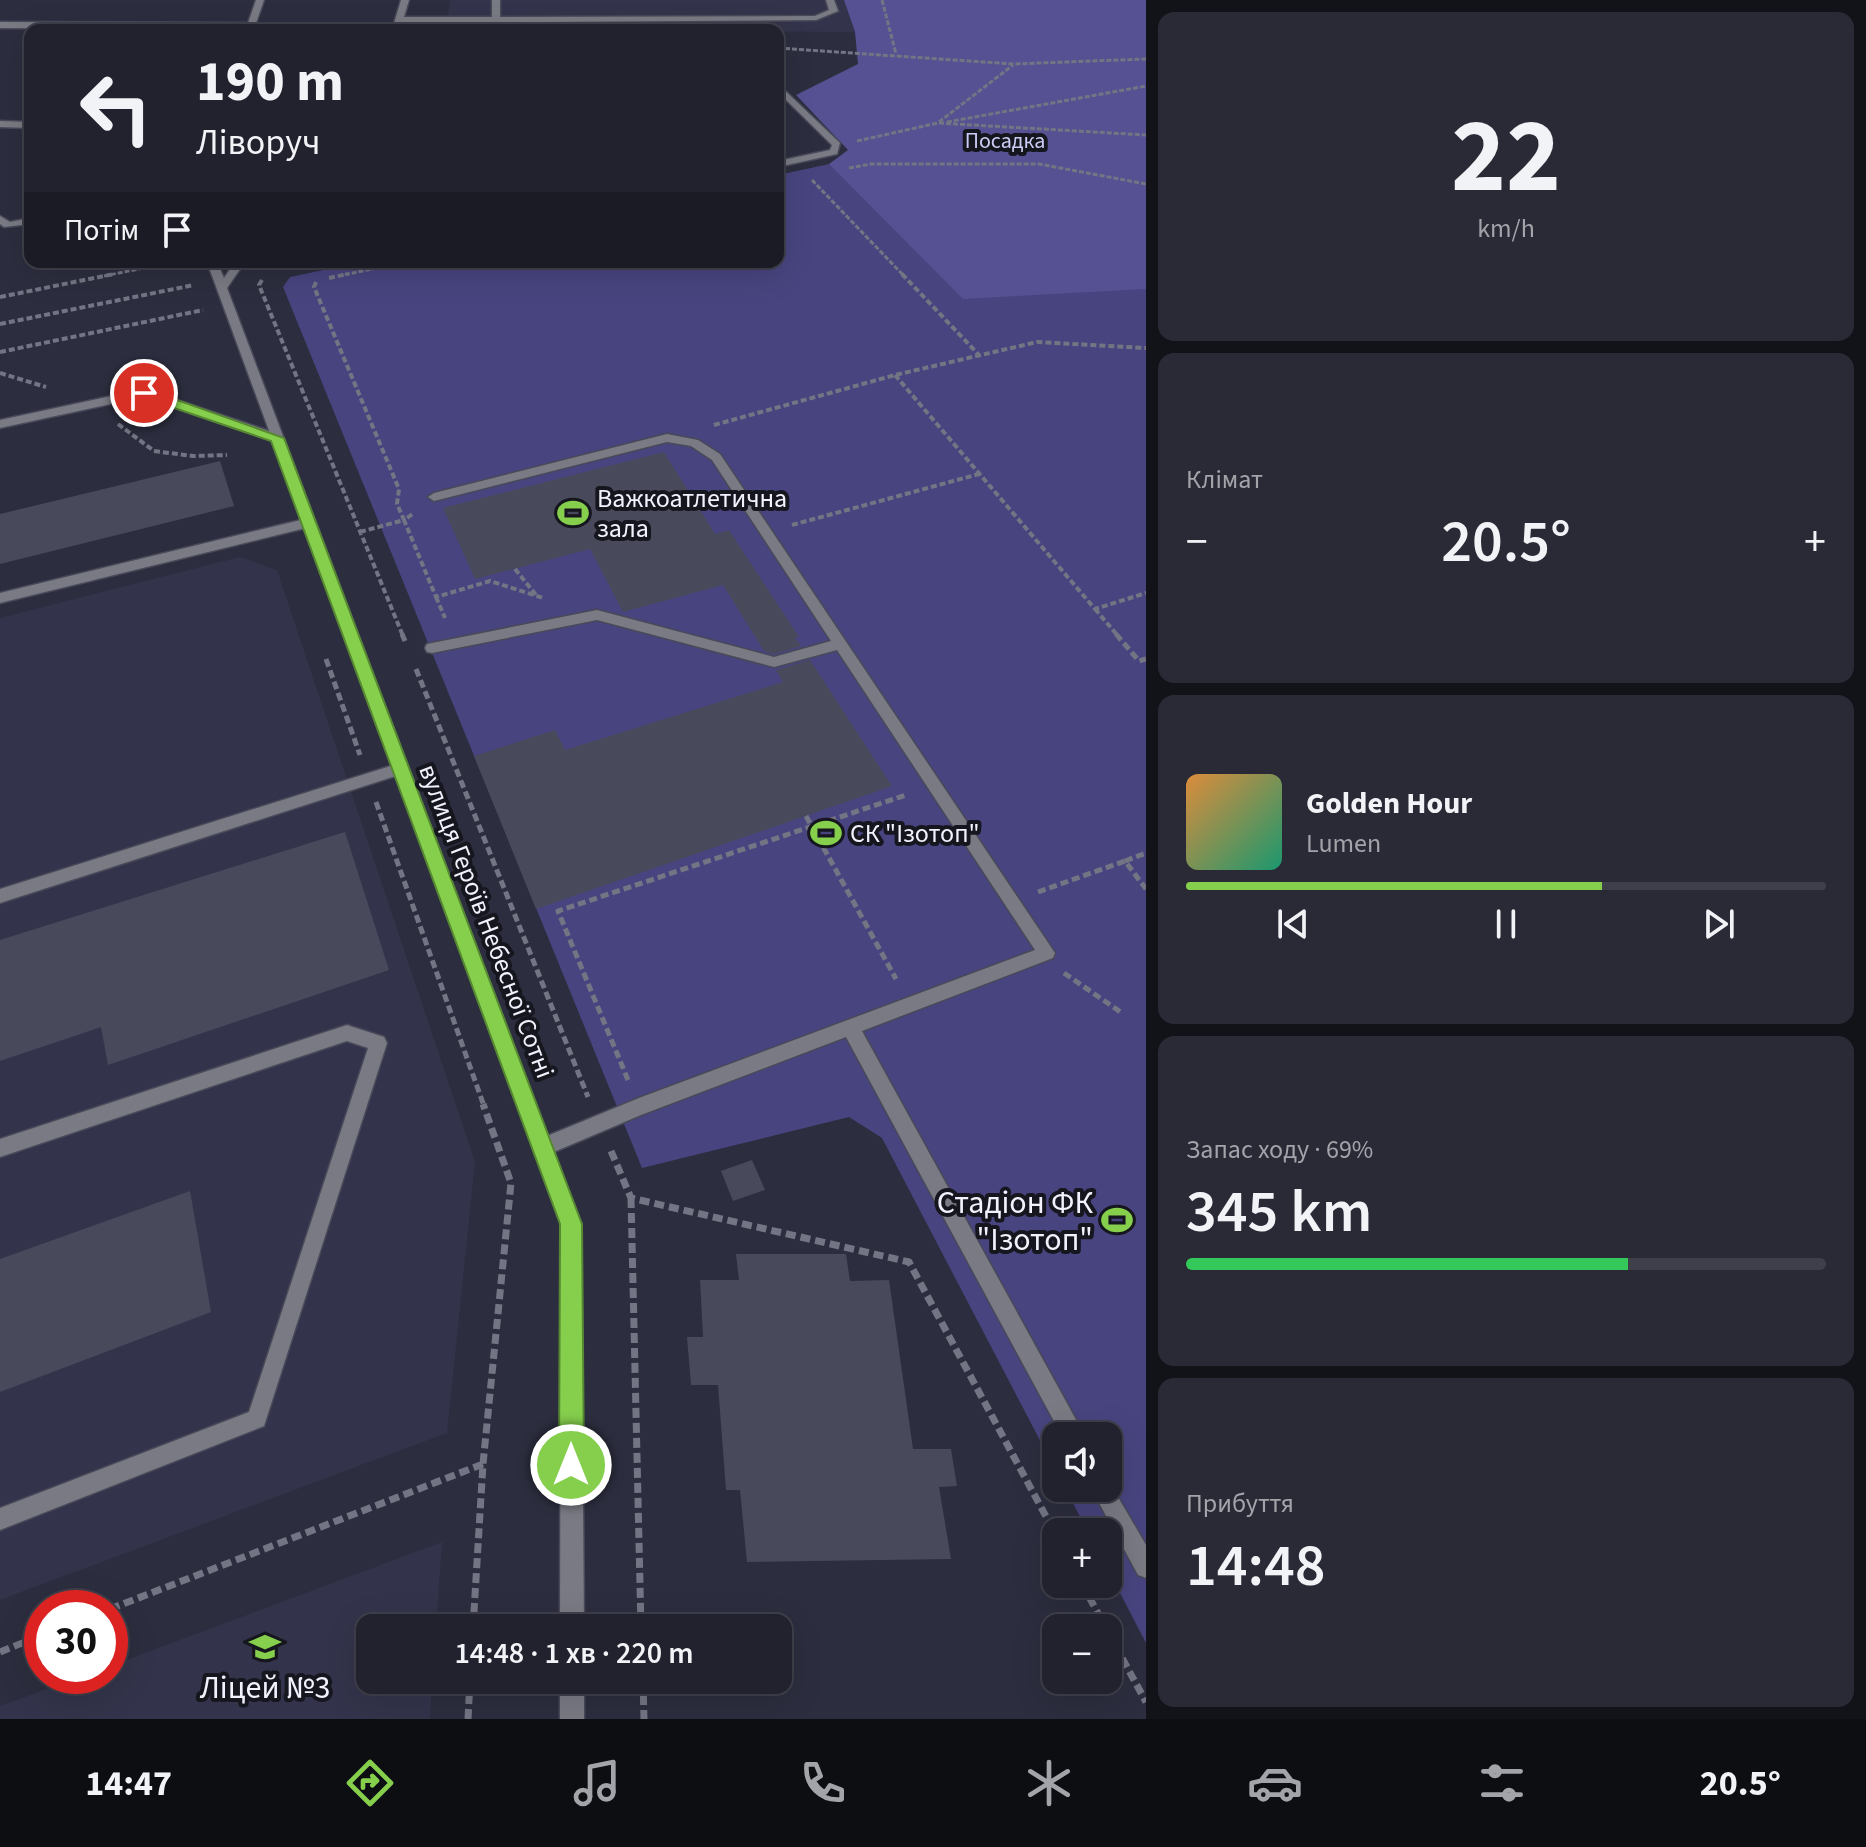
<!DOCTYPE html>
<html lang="uk">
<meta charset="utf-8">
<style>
body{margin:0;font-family:"Source Sans 3",sans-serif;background:#292a36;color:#f1f3f6;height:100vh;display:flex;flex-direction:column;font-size:30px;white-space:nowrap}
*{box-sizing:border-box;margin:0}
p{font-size:26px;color:#a2a4aa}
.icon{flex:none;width:44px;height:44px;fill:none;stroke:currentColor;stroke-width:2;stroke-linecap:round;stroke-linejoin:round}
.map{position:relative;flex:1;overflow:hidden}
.panel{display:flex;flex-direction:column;gap:12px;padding:12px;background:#121319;width:720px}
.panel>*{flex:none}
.hud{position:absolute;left:24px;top:24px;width:760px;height:244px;border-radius:16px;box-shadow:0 8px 32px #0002,0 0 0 2px #3e3f4a;background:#21222e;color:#f1f3f6;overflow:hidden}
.controls{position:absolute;left:1042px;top:1422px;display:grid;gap:16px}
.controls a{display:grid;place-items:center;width:80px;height:80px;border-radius:16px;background:#21222e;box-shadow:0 8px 32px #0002,0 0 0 2px #3e3f4a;font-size:40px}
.speed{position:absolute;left:24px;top:1590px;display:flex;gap:16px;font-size:40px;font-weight:700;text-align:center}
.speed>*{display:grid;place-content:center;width:104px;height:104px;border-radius:50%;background:#21222e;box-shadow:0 8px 32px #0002,0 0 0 2px #3e3f4a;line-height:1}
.speed .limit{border:12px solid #d22;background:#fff;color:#111}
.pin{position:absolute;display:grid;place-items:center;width:68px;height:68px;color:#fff;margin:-34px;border:4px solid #fff;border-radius:50%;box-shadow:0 2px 8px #0007}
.me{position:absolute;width:88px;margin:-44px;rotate:0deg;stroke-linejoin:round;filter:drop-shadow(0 0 6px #0008)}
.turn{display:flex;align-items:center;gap:28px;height:168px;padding:0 40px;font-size:36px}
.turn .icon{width:104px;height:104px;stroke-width:2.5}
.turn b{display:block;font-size:56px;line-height:68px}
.then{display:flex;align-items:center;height:76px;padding:0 40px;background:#0003;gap:16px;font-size:30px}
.big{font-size:60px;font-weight:600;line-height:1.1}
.panel .tile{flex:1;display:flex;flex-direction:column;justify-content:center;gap:12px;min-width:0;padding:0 28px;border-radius:16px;background:#292a36}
.panel .dial{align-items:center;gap:0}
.dial b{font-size:104px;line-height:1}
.song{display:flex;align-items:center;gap:24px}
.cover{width:96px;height:96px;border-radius:12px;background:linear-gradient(135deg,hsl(30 70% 55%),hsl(160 70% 35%))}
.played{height:8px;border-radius:4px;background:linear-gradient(90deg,#85cf4d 65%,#3e3f4a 65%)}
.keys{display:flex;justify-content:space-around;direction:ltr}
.heat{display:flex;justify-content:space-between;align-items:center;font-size:44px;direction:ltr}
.charge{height:12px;border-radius:6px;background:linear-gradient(90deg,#34c759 69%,#3e3f4a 0)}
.trip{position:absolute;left:356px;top:1614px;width:436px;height:80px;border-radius:16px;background:#21222e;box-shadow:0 8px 32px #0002,0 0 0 2px #3e3f4a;font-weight:600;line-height:80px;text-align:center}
.dock{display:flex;height:128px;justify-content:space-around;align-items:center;background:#0d0e12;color:#a2a4aa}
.dock .icon{width:56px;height:56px}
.dock .active{color:#85cf4d}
.dock b{font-size:36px;color:#f1f3f6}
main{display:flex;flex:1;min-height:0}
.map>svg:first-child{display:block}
.built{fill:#33334b}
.green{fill:#48447f}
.forest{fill:#555193}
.building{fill:#49495c}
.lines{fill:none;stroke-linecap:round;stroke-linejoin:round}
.lane-casing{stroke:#484959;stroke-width:3}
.street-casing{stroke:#484959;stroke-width:3}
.path-far3{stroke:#747584;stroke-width:3;stroke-dasharray:5 2;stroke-linecap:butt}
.path-far2{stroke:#747584;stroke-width:4;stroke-dasharray:6 3;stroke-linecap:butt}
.path-far1{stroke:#747584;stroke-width:5;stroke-dasharray:8 4;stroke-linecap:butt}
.path{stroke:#747584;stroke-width:7;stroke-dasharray:10 5;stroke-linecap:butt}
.lane{fill:#7a7a84;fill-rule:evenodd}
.street{fill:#7a7a84;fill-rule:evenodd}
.route{fill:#85cf4d;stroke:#568732;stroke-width:2}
.labels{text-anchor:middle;stroke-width:8;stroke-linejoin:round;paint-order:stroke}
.far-park-label{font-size:22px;fill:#cccdf4;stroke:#16161e}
.poi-label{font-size:26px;fill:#f2f2fe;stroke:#16161e;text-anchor:start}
.street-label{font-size:26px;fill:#f2f2fe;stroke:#16161e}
.near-poi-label{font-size:32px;fill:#f2f2fe;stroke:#16161e;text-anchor:end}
</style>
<main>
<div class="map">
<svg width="1146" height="1719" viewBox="0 0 1146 1719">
<rect width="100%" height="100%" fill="#2c2d3e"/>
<path class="built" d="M450,0H844L855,32L446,30Z
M240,557L277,570L475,1162L447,1433L0,1600V618Z
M442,1542L436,1628H370V1680H432L430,1719H0V1706L82,1676H110V1666Z"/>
<path class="green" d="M946,139L1146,177V1643L1108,1570V1532H1088L1065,1488H1108V1436H1056V1471L882,1138L849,1117L642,1168L283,287L290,277L362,262H778V175Z"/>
<path class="forest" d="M844,0H1146V289L963,299L829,164L848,150L796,95L858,64L855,32Z"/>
<path class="building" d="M664,452L715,534L729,530L799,637L795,638L801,646L774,654L764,651L723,585L623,612L590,549L475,579L443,508Z
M220,461L234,506L0,564V514Z
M810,660L892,786L536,909L474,756L555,730L565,750L783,682L776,670Z
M345,832L389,970L108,1065L101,1027L0,1061V940Z
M752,1160L765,1190L733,1201L721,1171Z
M190,1191L211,1312L0,1392V1259Z
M736,1254H846L850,1281L889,1280L913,1449H951L957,1486L939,1487L951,1559L747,1562L740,1490H726L718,1385H691L687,1337H703L700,1280H739Z"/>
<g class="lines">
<defs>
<path id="lane" d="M256,0H264L255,26L251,29L0,28V22L248,23Z
M492,0H500V17L815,16L829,10L826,0H834L838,11L816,20L401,23L397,20L401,17H492Z
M778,84L840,143L837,154L778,167V161L830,150L832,145L778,92Z
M0,216L10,222L30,218V224L4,227L0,224Z
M268,262H313L294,268Z
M144,389L281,435L283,438L277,442L273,441L143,397L0,428V420Z
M667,434L698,440L720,454L1055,953L1053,958L862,1031L1085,1436H1062L846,1037L641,1115L542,1157L535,1155L533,1148L535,1141L639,1098L1035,950L837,650L774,667L597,620L432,653L427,652L425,648L427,644L597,610L774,657L831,641L712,460L691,446L667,442L434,501L428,497L434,493Z
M309,518L315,523L314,526L0,603V593Z
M400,763L408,769L405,773L0,903V889Z
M347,1025L384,1037L387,1043L264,1426L0,1530V1508L249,1412L368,1048L347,1041L0,1157V1139Z
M1108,1480L1146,1545V1578L1138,1575L1091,1488H1108Z"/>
<path id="street" d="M401,0H409L400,30H392Z
M0,121L30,122V128L0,127Z
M207,262H217L224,278L235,262H245L227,288L581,1224L584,1628H560L561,1224Z
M560,1680H584V1719H560Z"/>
</defs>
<use href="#lane" class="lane-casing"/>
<use href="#street" class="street-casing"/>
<path class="path-far3" d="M882,0L896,54
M778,48L1013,64L1146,59
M939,122L1013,65
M947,122L1146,86
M857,141L938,123L1146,135
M849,168L871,164H1039L1146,184
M812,180L904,276
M104,276L174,262
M338,276L406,262"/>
<path class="path-far2" d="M902,274L979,355
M329,278L348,274
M262,280L259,285L403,636
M316,282L314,287L399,489L397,504L404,520L414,513
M0,297L114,274
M0,324L194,285
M0,352L203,310
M0,373L46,387
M895,375L1095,609L1146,593
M118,424L154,451L193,456L227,455
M714,425L895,375L1037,342L1146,348
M792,525L979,474
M360,532L404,520L436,597L490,581L543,598
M515,569L536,595
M436,597L445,618
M1095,609L1118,636"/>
<path class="path-far1" d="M402,634L405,641
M1116,634L1139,661L1146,659
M326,659L360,755
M416,669L588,1097
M376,802L484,1106
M806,816L896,979
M1125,861L1146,853
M1038,892L1125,861L1146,889
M1064,973L1122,1013
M628,1080L558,911L906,795"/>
<path class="path" d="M611,1151L631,1198L909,1262L1056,1535
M631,1198L641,1628
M1082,1584L1106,1628
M110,1609L483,1464
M473,1628L483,1464L511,1183L483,1104
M1108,1632L1146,1702
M0,1652L42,1635
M643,1680L644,1719
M468,1719L470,1680"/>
<use href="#lane" class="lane"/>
<use href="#street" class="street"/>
</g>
<path class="route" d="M139,390H149L284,438L582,1224L584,1465L580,1474L571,1477L563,1474L559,1465L560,1224L271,441L139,396Z"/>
<defs>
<symbol id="stadium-bare" viewBox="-9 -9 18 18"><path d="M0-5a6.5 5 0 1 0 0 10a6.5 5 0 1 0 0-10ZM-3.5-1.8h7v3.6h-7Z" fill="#85cf4d" stroke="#16161e" stroke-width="2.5" paint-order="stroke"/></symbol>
<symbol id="school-bare" viewBox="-9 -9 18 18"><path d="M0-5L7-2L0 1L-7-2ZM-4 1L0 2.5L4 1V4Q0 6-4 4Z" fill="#85cf4d" stroke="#16161e" stroke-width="2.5" paint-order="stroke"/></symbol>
</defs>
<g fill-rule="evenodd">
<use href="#stadium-bare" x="551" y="491" width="44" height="44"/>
<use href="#stadium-bare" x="804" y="811" width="44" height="44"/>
<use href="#stadium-bare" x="1095" y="1198" width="44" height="44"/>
<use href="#school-bare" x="243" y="1625" width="44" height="44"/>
</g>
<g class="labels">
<g class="far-park-label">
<text x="1005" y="148">Посадка</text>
</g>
<g class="poi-label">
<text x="597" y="507">Важкоатлетична<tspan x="597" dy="30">зала</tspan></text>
<text x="850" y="842">СК "Ізотоп"</text>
</g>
<g class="street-label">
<text transform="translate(487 921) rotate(69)" y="9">вулиця Героїв Небесної Сотні</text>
</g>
<g class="near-poi-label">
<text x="1093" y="1213">Стадіон ФК<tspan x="1093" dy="37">"Ізотоп"</tspan></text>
<text x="265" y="1698" text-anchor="middle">Ліцей №3</text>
</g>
</g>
</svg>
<div class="controls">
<a><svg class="icon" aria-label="sound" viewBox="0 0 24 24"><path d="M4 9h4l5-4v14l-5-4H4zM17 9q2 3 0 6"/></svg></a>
<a>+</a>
<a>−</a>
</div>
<div class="speed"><div class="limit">30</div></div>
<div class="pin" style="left:144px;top:393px;background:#d93025"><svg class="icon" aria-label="arrive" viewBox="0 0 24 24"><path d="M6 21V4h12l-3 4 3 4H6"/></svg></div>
<svg class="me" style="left:571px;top:1465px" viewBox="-20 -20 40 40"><circle r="17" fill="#85cf4d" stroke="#fff" stroke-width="3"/><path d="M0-11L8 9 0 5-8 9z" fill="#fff"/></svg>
<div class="trip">14:48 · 1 хв · 220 m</div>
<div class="hud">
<div class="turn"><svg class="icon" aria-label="left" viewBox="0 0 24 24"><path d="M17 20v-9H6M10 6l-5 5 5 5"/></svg><div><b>190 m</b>Ліворуч</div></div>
<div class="then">Потім<svg class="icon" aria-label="arrive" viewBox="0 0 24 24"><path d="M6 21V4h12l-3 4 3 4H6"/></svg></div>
</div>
</div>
<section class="panel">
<div class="tile dial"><b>22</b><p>km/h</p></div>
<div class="tile"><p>Клімат</p>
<div class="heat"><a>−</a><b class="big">20.5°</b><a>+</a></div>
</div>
<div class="tile">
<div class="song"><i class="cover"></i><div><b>Golden Hour</b><p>Lumen</p></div></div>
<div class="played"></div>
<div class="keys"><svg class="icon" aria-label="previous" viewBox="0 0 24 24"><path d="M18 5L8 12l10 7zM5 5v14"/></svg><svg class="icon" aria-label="pause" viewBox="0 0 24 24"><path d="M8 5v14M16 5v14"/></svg><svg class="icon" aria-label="next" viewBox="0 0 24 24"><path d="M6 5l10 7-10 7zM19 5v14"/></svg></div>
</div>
<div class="tile"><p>Запас ходу · 69%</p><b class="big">345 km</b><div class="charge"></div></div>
<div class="tile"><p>Прибуття</p><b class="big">14:48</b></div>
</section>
</main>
<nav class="dock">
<b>14:47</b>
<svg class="icon active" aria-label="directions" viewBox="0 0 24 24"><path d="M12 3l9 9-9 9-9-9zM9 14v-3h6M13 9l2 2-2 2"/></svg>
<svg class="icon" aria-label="music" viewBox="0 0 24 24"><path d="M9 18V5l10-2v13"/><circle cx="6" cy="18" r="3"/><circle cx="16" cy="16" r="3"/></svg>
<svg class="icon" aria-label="phone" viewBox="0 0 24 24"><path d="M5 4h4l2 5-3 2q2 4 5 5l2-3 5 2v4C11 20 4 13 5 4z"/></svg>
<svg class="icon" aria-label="climate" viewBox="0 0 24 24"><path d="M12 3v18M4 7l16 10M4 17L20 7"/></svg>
<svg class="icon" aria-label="car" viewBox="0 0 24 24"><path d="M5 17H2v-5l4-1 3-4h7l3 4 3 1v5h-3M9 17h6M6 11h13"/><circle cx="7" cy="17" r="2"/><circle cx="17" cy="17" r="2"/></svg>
<svg class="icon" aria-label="filters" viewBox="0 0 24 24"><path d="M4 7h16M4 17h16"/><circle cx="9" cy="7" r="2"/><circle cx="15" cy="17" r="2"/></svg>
<b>20.5°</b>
</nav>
